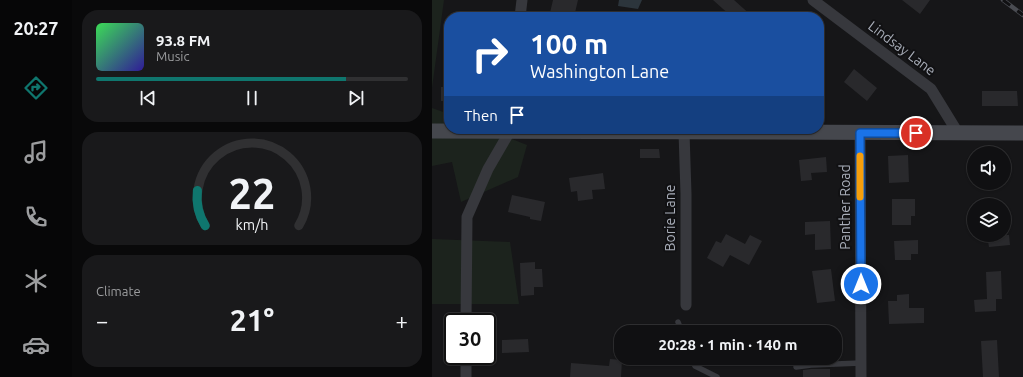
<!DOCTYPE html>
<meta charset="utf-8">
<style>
body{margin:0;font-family:Ubuntu,sans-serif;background:#19191b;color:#f1f3f6;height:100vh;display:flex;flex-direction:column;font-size:15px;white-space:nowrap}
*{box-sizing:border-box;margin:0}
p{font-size:13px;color:#9c9d9f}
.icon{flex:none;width:22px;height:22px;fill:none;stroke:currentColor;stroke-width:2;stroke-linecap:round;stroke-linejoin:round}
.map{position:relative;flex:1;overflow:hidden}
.drawer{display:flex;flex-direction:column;gap:10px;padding:10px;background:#09090a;width:360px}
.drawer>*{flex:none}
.guide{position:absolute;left:12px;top:12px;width:380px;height:122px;border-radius:16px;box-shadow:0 1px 3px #0004,0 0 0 1px #303032;background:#1a4fa0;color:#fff;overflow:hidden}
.fabs{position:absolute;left:535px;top:146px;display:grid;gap:8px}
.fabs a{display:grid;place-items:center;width:44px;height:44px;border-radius:50%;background:#101012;box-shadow:0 1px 3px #0004,0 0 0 1px #303032;font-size:20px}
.speed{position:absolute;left:12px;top:313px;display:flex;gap:8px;font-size:20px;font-weight:700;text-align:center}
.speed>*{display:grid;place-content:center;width:52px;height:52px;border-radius:50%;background:#101012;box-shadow:0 1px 3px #0004,0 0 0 1px #303032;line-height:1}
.speed .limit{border:2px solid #111;border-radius:6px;background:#fff;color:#111}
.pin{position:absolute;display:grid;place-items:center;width:34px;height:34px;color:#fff;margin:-17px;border:2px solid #fff;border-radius:50%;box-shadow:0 1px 4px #0007}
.me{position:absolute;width:44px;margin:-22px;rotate:0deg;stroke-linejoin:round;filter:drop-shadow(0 0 3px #0008)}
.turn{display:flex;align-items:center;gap:14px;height:84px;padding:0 20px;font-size:18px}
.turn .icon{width:52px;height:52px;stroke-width:2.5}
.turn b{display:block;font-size:28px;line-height:34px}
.then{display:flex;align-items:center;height:38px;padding:0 20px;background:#0003;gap:8px;font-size:15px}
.big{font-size:30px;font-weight:600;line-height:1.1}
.drawer .card{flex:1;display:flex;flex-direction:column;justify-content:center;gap:6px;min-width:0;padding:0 14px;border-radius:16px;background:#19191b}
.drawer .dial{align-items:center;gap:0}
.dial svg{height:104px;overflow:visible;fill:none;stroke:#303032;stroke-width:7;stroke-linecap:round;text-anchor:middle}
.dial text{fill:#f1f3f6;stroke:none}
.song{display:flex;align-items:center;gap:12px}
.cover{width:48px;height:48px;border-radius:6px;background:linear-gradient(135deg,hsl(130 70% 55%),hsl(250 70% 35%))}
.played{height:4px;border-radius:2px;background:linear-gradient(90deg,#0f766e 80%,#303032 80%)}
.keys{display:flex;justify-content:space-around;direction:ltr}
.heat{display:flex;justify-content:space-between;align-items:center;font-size:22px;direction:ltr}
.trip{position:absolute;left:182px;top:325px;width:228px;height:40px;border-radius:16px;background:#101012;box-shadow:0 1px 3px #0004,0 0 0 1px #303032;font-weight:600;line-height:40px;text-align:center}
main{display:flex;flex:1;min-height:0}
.tab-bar{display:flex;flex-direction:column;width:72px;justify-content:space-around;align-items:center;background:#060607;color:#9c9d9f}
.tab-bar .icon{width:28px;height:28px}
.tab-bar .active{color:#0f766e}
.tab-bar b{font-size:18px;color:#f1f3f6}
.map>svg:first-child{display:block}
.green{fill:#1c231d}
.water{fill:#2c353c}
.building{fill:#29292c}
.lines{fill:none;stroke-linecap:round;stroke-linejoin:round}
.lane{stroke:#37383d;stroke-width:5.5}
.street{stroke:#37383d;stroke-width:11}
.secondary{stroke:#45474d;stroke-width:15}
.rail-casing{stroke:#4a4c52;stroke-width:4.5}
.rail{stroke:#111113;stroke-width:3;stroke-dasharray:9;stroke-linecap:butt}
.route-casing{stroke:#114b97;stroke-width:10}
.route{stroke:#1a73e8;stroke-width:7}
.slow{stroke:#f59e0b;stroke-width:7}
.labels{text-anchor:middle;stroke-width:4;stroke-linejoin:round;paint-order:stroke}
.street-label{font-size:14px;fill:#a8adb8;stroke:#111113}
</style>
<main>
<nav class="tab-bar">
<b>20:27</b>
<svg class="icon active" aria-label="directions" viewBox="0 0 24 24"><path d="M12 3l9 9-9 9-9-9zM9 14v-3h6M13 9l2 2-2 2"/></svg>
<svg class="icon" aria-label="music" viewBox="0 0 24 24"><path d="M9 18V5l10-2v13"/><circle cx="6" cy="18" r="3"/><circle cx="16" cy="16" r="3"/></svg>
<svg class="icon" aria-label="phone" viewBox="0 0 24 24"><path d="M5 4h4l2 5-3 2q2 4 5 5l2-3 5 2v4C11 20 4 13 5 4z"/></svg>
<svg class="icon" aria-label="climate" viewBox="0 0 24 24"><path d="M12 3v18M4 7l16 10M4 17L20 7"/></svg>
<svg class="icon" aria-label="car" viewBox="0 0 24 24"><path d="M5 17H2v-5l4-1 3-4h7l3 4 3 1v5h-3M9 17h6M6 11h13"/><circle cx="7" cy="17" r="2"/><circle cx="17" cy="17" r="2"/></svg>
</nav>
<section class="drawer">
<div class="card">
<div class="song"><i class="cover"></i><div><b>93.8 FM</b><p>Music</p></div></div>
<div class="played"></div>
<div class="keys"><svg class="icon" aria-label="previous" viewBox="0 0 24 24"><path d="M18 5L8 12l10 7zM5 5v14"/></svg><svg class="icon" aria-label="pause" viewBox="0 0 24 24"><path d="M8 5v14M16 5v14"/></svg><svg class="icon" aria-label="next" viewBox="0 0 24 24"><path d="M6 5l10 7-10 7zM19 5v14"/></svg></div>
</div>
<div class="card dial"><svg viewBox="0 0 100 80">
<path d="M14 69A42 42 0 1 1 86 69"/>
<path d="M14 69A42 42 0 0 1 8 42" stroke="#0f766e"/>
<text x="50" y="56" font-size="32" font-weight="700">22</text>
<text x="50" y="72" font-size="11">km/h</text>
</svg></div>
<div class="card"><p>Climate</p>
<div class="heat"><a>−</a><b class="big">21°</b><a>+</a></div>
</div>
</section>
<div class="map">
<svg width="591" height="377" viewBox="0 0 591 377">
<rect width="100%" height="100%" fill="#161618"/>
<path class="green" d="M0,0H12L0,88Z
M0,108L17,114V129H54L95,145L86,177L29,202L20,162L0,166Z
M0,239L78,242L87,304H0Z"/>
<path class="water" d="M187,0H210L206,9L186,6Z"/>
<path class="building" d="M121,0H146L142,17H117Z
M281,0H302L321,17H300Z
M470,0H498L488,14Z
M422,69L445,88L435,101L412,82Z
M9,87H17V101H9Z
M550,91H585L586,106H550Z
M208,149H227L228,158H208Z
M476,155L477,182L457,183L456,156Z
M394,157L395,172L379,173L380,180L369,181L367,160Z
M171,173L173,189L160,190L161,199L146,201L145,191L139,192L137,178Z
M80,195L113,202L109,221L98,219V217L76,212Z
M460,199H483V216H479V225H460Z
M398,221L399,249L383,250V234L373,235V222Z
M294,234L313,244L318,235L330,241L317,265L298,255L291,267L275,258L284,241L289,243Z
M555,235H577L578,245L557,247Z
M486,240V254H479V260H463L462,241Z
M103,262V269H110L111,287H102V295L89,296L88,263Z
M399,269L403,301L385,303L380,271Z
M569,271L570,299H564V311L543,312L542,300L555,299L554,272Z
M477,294V308H492V323L457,324L456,301H465V295Z
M96,339L97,352L70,353V340Z
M565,340L567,377H551L549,341Z
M178,359L190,360L189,377H138L139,363L177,366Z
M379,369H398V377H371V370Z"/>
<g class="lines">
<path class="lane" d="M246,322L250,332
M259,358L263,366L285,377
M364,367L379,365L429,363"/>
<path class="street" d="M381,0L499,89L526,133
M88,17L90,0
M252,132L254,194V305
M428,133L429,377
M34,322L35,217L56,169L78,131L79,129
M34,377V356"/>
<path class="secondary" d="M0,131L591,133"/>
<defs>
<path id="rail" d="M571,0L591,15"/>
</defs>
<use href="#rail" class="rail-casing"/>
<use href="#rail" class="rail"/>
</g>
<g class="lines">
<defs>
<path id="route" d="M429,284L428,133H484"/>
</defs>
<use href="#route" class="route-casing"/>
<use href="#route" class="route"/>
<path class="slow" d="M428,156V197"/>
</g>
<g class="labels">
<g class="street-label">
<text transform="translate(470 48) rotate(37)" y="5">Lindsay Lane</text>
<text transform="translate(413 207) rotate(-90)" y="5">Panther Road</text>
<text transform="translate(238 218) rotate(-90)" y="5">Borie Lane</text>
</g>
</g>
</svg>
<div class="fabs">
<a><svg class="icon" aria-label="sound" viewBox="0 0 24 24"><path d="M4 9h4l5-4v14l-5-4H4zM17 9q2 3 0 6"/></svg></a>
<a><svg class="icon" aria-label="layers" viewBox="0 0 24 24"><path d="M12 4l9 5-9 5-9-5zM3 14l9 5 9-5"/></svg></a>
</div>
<div class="speed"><div class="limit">30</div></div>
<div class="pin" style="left:484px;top:133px;background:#d93025"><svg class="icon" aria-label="arrive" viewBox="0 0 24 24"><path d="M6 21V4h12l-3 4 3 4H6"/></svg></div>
<svg class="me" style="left:429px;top:284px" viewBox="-20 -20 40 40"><circle r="17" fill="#1a73e8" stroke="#fff" stroke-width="3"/><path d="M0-11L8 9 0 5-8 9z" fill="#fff"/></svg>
<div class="trip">20:28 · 1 min · 140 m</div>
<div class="guide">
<div class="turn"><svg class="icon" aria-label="right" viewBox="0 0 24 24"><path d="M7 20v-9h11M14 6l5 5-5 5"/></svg><div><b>100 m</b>Washington Lane</div></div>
<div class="then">Then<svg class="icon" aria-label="arrive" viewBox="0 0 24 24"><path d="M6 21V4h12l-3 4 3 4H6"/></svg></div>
</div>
</div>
</main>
